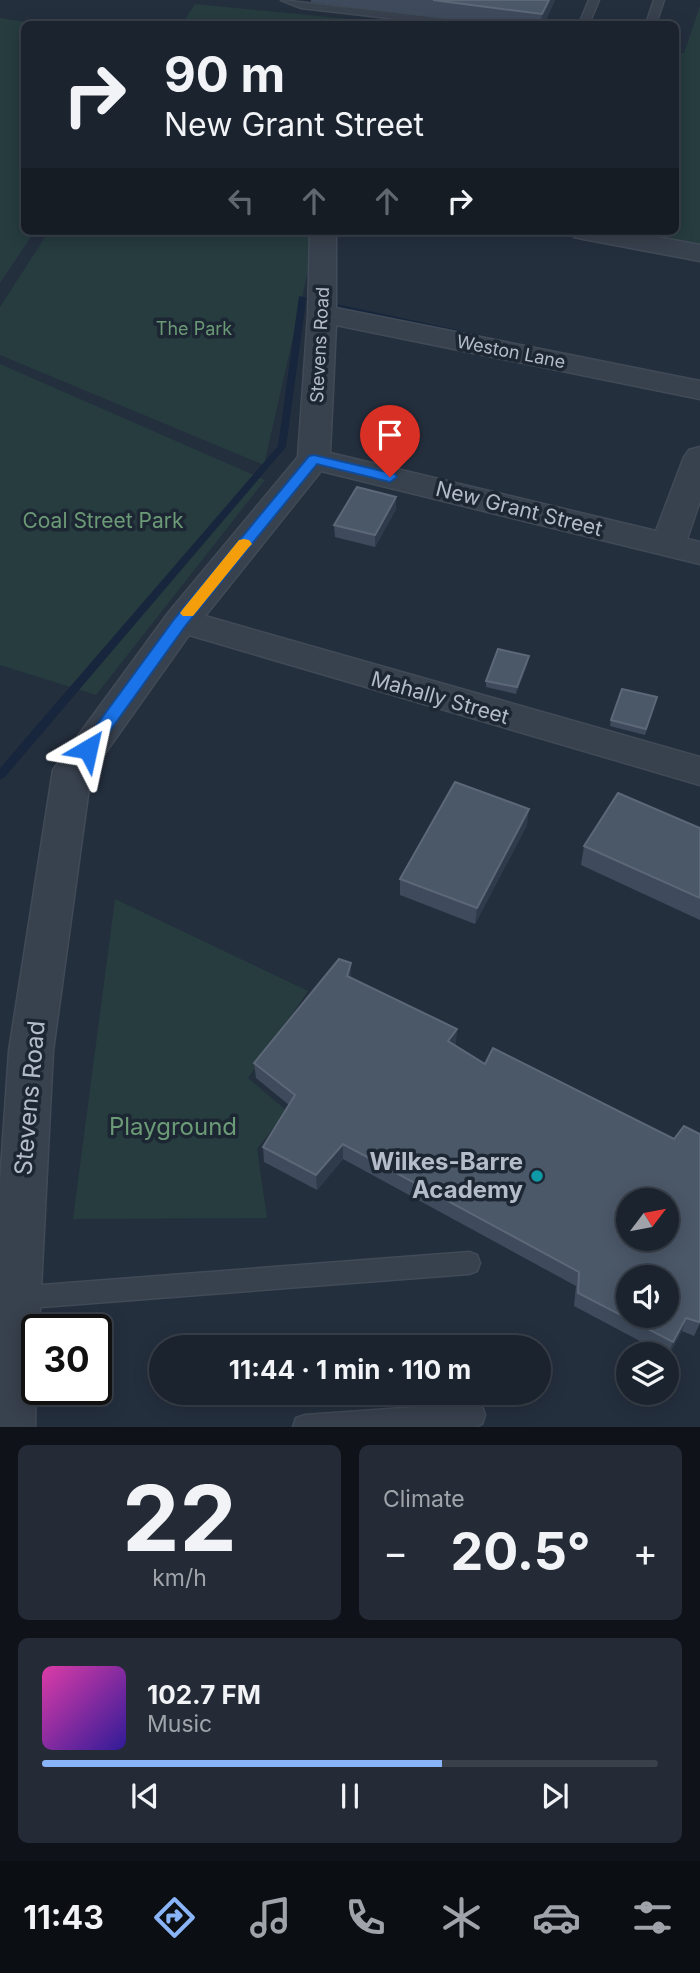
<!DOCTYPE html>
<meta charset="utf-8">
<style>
body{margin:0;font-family:Inter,sans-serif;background:#242b36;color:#f1f3f6;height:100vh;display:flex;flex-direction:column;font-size:26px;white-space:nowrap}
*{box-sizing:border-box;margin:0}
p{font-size:23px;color:#a0a4aa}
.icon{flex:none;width:38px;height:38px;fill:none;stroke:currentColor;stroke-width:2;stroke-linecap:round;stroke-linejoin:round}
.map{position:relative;height:1427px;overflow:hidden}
.sheet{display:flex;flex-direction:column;gap:18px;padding:18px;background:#0f1319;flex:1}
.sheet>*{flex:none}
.banner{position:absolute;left:21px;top:21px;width:658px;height:214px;border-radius:10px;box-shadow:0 4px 18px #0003,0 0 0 2px #39404a;background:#1b232e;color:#f1f3f6;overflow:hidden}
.needle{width:46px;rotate:58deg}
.tools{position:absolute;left:616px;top:1188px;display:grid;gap:14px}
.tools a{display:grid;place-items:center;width:63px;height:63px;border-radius:50%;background:#1b232e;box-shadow:0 4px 18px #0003,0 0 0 2px #39404a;font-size:35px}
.speed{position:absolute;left:21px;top:1314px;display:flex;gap:14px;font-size:35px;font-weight:700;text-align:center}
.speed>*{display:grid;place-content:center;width:91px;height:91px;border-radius:50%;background:#1b232e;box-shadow:0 4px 18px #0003,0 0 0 2px #39404a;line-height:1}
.speed .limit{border:4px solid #111;border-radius:10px;background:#fff;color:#111}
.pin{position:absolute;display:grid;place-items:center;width:60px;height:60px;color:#fff;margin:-72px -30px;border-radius:50% 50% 50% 0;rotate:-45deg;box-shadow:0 0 7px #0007}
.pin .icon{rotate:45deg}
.me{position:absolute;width:77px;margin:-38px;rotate:36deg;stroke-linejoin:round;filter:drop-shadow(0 0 5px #0008)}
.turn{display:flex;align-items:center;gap:24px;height:147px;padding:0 28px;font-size:32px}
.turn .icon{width:91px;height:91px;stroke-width:2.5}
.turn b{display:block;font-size:49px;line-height:60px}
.lanes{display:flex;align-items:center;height:66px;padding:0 28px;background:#0003;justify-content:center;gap:35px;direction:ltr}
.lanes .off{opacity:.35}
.big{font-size:52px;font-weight:700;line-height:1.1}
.sheet .card{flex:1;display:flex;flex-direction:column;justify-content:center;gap:10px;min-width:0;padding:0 24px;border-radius:10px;background:#242b36}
.sheet .dial{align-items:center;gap:0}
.dial b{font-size:91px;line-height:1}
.song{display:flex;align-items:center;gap:21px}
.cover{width:84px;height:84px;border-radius:10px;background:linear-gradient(135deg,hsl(320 70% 55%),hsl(250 70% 35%))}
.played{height:7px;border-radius:4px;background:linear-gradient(90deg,#8ab4f8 65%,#39404a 65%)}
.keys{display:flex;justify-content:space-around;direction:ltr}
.heat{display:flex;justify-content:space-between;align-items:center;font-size:38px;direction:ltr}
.sheet .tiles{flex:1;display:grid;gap:18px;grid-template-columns:1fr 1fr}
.card:last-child{grid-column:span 2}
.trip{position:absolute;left:149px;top:1335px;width:402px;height:70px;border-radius:35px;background:#1b232e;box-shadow:0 4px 18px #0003,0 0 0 2px #39404a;font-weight:700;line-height:70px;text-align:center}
.tab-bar{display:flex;height:112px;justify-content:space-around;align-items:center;background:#0b0e12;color:#a0a4aa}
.tab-bar .icon{width:49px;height:49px}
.tab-bar .current{color:#8ab4f8}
.tab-bar b{font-size:32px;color:#f1f3f6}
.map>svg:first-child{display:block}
.green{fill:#263c3f}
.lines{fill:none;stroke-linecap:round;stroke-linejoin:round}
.stream{fill:#17263c;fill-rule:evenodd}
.service-casing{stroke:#414a57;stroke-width:3}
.minor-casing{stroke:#414a57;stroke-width:3}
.service{fill:#38414e;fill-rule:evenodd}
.minor{fill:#38414e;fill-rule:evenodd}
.wall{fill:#3f4b5c}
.shaded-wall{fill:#2f3b4b}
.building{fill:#4b5868;stroke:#5c6777;stroke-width:2;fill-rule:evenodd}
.route{fill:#1a73e8;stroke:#114b97;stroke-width:2}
.slow{fill:#f59e0b}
.culture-dot{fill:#0f9aa8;stroke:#1d2633;stroke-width:2.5}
.labels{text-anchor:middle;stroke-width:7;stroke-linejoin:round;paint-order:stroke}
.far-park-label{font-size:18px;fill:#6b9a76;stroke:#1d2633}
.far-street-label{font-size:18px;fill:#b4bcc9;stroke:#1d2633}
.street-label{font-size:21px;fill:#b4bcc9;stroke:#1d2633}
.park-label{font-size:21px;fill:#6b9a76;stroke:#1d2633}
.near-street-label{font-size:24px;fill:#b4bcc9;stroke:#1d2633}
.near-park-label{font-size:24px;fill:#6b9a76;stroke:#1d2633}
.near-poi-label{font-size:24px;font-weight:bold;fill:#b4bcc9;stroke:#1d2633;text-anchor:end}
</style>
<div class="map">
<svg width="700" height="1427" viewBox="0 0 700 1427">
<rect width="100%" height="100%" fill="#242f3e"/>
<path class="green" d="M195,4L399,24H182Z
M700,6V256L575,231H676V53H684Z
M0,18L39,24H24V231H35L0,283Z
M49,231H317L264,465L0,355V307Z
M0,364L265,480L96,695L0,665Z
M115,899L308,991L248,1078L287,1111L257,1149L267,1218L73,1219Z"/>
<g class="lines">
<path class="stream" d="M299,296L537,347L541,349L537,351L306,301L286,447L4,778L0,779V768L278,446Z"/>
<defs>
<path id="service" d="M281,0L464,21L469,24H441L301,8Z
M589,0H599L589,24H579Z
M654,0H664L656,24H646Z
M469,1252L477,1255L480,1263L477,1271L469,1274L16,1309L8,1306L4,1298L8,1290L16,1287Z
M473,1403L482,1406L485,1415L482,1424L474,1427H293L296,1418L305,1415Z"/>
<path id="minor" d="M310,231H336V308L700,381V399L336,325L330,453L656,531L684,457L689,450L700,447V501L687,539L700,542V564L321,471L205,616L700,757V785L189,635L91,773L53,1051L39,1330H37L35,1427H0V1183L9,1051L53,770L169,612L298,457L308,314Z
M570,231H626L700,245V261L583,239L574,237Z"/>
</defs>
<use href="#service" class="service-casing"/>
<use href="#minor" class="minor-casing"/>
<use href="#service" class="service"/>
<use href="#minor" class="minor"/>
</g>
<path class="wall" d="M311,0H555L544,24H488L311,2Z
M396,509L375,547L335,537L334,525Z
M528,662L516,694L486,687V681Z
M655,704L645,735L610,726L611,720Z
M527,825L475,924L400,895V879Z
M700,828V920L581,865L584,846Z
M351,978L457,1029L455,1045L700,1323L694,1336L682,1331L668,1356L574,1306L576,1286L343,1159L317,1190L264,1162L263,1147L289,1105L256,1078L254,1063Z"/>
<path class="shaded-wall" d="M549,0H555L544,24H541L542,14Z
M396,497V509L375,547V535Z
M529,656L528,662L516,694L517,687Z
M529,809L527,825L475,924L477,908Z
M351,963V979L347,976Z
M457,1029L456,1044L446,1056L448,1041Z
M343,1144V1159L317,1190L316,1175Z
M686,1318L682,1331L668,1356L673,1342Z"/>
<path class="building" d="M433,0H549L542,14Z
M357,487L396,497L375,535L334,525Z
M498,649L529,656L517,687L486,681Z
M622,689L657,697L646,729L611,720Z
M455,782L529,809L477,908L400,879Z
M618,793L700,828V898L584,846Z
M339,959L351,963L347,976L457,1029L448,1041L485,1064L493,1048L674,1139L684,1126L700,1134V1320L699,1322L686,1318L673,1342L578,1293L579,1272L343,1144L316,1175L263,1147L295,1095L254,1063ZM628,1200H667V1239H628ZM628,1278H667V1316H628Z"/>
<path class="route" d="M314,455L395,474L397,477L390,482L317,464L186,625L94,753H82L80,749L82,745L175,618L309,456Z"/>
<path class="slow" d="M244,539L249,540L252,544L249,547L193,616H183L180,613L183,609L239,540Z"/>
<circle class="culture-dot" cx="537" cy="1176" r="7"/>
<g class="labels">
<g class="far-park-label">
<text x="194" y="335">The Park</text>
</g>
<g class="far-street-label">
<text transform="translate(320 345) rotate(-87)" y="6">Stevens Road</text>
<text transform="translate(511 352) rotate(11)" y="6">Weston Lane</text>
</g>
<g class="street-label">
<text transform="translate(519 509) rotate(14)" y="7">New Grant Street</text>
<text transform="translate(440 698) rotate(16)" y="7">Mahally Street</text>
</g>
<g class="park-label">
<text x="103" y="528">Coal Street Park</text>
</g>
<g class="near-street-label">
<text transform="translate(30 1098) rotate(-85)" y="8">Stevens Road</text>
</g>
<g class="near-park-label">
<text x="173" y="1135">Playground</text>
</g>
<g class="near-poi-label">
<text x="523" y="1170">Wilkes-Barre<tspan x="523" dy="28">Academy</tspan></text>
</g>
</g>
</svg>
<div class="tools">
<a><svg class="needle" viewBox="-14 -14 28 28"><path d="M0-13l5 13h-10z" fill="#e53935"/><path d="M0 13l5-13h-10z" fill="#a0a4aa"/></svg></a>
<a><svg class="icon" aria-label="sound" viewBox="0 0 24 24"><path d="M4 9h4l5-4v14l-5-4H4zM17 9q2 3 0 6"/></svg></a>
<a><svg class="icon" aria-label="layers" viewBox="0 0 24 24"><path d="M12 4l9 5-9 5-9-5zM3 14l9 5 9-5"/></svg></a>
</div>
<div class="speed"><div class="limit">30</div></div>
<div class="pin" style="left:390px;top:477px;background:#d93025"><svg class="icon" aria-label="arrive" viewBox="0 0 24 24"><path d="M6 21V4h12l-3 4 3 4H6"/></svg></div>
<svg class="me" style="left:88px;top:749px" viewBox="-20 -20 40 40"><path d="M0-17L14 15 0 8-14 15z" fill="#1a73e8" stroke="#fff" stroke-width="4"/></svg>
<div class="trip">11:44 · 1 min · 110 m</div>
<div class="banner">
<div class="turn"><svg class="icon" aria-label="right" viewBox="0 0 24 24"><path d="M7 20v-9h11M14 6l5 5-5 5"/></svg><div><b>90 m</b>New Grant Street</div></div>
<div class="lanes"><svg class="icon off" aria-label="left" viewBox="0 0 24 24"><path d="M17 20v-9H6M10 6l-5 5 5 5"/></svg><svg class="icon off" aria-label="ahead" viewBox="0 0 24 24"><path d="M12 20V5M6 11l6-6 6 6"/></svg><svg class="icon off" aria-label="ahead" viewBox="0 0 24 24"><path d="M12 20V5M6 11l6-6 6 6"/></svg><svg class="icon" aria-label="right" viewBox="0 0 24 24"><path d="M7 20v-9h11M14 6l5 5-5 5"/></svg></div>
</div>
</div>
<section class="sheet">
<div class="tiles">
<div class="card dial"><b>22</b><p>km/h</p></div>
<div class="card"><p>Climate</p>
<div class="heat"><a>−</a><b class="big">20.5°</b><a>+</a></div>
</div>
<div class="card">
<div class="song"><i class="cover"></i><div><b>102.7 FM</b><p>Music</p></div></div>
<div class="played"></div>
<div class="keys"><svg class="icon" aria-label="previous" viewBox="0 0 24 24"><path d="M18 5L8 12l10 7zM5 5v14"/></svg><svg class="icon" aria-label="pause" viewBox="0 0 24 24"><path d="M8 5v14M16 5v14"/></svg><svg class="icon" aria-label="next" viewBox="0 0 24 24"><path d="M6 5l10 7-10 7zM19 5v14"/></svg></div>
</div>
</div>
</section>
<nav class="tab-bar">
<b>11:43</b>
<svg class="icon current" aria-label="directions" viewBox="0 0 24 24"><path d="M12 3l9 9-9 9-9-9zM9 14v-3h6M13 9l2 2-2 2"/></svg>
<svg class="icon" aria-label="music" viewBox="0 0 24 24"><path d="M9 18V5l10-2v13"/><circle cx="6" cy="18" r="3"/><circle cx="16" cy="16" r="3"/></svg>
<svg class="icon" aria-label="phone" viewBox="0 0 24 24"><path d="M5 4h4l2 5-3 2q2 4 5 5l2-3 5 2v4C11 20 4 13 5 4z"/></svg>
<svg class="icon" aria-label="climate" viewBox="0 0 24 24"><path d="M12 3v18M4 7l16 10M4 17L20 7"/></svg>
<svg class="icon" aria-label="car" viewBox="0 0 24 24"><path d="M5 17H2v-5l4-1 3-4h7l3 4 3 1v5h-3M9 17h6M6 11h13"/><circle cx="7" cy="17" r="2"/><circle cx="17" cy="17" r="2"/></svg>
<svg class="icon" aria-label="filters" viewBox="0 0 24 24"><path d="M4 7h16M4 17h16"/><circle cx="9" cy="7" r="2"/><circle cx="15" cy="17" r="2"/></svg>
</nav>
